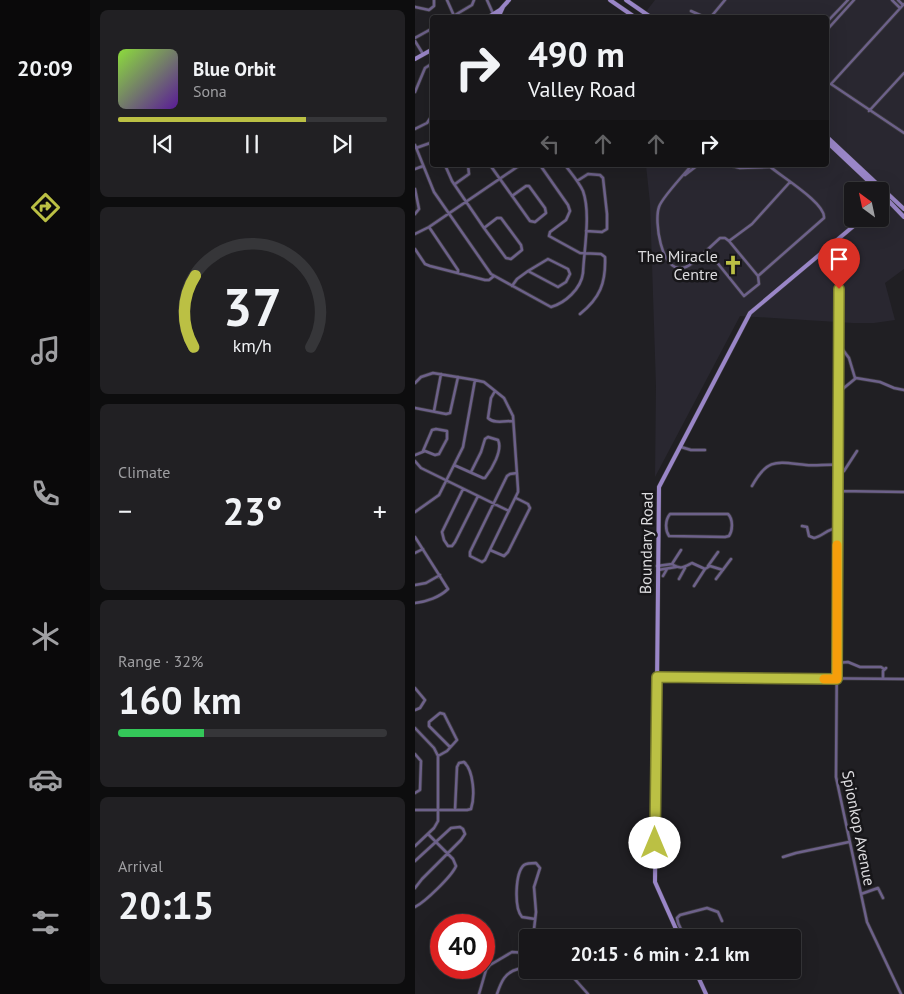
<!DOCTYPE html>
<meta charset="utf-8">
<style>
body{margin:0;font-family:"PT Sans",sans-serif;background:#212023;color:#f1f3f6;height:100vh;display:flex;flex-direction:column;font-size:19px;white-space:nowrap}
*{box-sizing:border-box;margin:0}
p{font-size:16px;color:#9f9fa2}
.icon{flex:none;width:28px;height:28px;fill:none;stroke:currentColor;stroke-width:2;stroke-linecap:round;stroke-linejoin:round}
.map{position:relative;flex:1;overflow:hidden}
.details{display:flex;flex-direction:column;gap:10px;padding:10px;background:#0d0d0e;width:325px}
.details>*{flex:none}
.top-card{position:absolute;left:15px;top:15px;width:399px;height:152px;border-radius:5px;box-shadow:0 5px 20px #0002,0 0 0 1px #363639;background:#18171a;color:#f1f3f6;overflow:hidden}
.needle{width:32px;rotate:327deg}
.fabs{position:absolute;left:429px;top:182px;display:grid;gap:10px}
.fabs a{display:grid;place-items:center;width:45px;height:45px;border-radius:5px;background:#18171a;box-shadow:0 5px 20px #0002,0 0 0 1px #363639;font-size:25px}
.speed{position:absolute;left:15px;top:914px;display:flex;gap:10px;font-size:25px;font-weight:700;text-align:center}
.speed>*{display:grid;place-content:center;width:65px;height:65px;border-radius:50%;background:#18171a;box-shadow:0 5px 20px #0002,0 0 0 1px #363639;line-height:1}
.speed .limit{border:8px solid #d22;background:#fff;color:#111}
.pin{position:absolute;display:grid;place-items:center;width:42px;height:42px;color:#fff;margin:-51px -21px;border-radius:50% 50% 50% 0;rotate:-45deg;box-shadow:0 0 5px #0007}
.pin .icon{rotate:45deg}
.me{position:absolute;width:55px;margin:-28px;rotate:0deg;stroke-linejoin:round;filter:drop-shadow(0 0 4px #0008)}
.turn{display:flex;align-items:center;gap:18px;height:105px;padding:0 15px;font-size:22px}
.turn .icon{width:65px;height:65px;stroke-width:2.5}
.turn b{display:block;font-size:35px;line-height:42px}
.lanes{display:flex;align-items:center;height:48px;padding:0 15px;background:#0003;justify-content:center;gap:25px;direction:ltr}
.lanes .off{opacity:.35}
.big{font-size:38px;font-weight:800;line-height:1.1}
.details .tile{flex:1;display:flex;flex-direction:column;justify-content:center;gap:8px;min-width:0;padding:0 18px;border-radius:8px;background:#212023}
.details .dial{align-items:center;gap:0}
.dial svg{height:130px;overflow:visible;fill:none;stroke:#363639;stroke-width:7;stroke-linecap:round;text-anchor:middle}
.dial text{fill:#f1f3f6;stroke:none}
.song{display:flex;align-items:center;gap:15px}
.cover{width:60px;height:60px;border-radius:8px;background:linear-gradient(135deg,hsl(90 70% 55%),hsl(270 70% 35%))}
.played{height:5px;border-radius:2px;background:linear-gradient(90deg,#bbc044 70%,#363639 70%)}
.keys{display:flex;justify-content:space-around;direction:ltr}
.heat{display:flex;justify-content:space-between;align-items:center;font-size:28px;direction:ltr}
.charge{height:8px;border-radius:4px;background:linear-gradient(90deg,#34c759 32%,#363639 0)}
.trip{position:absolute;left:104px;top:929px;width:282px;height:50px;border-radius:5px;background:#18171a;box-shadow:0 5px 20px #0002,0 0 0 1px #363639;font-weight:800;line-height:50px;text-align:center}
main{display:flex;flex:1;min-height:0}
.tab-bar{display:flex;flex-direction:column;width:90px;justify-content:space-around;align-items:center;background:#0a090a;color:#9f9fa2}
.tab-bar .icon{width:35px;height:35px}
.tab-bar .selected{color:#bbc044}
.tab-bar b{font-size:22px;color:#f1f3f6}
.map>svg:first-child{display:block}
.built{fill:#292730;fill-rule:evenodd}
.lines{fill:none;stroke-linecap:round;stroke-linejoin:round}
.street-casing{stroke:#3a393d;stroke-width:4}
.secondary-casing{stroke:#3a393d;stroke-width:5}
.street{stroke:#6d618a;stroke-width:2.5}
.secondary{stroke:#9a86c8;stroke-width:4}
.route-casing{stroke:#7a7d2c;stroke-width:12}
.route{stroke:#bbc044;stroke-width:9}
.slow{stroke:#f59e0b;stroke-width:9}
.labels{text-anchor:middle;stroke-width:5;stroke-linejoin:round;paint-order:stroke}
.poi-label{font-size:16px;fill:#dcdbde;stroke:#171619;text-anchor:end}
.street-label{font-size:16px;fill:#dcdbde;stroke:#171619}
</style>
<main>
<nav class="tab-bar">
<b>20:09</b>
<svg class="icon selected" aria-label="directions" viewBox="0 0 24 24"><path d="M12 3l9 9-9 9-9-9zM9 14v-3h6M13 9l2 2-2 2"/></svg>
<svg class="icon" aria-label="music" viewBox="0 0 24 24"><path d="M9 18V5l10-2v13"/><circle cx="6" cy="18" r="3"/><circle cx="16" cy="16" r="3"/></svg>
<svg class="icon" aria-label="phone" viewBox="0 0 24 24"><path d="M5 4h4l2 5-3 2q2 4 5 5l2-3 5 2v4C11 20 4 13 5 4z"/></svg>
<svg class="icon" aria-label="climate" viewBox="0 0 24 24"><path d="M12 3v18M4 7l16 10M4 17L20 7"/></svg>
<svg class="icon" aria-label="car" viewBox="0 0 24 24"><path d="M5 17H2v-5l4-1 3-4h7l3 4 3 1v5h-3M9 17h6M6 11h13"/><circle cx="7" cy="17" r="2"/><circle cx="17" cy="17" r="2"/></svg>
<svg class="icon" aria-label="filters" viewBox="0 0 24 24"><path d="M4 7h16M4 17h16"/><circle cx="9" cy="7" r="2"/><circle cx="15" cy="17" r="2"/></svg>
</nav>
<section class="details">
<div class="tile">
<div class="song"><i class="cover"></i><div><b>Blue Orbit</b><p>Sona</p></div></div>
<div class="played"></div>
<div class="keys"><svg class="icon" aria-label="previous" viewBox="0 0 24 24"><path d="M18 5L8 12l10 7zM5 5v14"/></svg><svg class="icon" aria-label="pause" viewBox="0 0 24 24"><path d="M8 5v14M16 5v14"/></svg><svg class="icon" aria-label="next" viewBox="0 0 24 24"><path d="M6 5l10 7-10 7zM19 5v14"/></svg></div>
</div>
<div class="tile dial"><svg viewBox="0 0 100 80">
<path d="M14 69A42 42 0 1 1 86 69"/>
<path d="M14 69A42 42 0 0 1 15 25" stroke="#bbc044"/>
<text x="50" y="56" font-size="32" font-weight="700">37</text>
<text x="50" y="72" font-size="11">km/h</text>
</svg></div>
<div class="tile"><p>Climate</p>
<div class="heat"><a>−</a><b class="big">23°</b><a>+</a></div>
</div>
<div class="tile"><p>Range · 32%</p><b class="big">160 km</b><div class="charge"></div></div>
<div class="tile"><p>Arrival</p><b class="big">20:15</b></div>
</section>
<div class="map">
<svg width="489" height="994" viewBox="0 0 489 994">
<rect width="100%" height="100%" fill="#201f23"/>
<path class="built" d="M240,0H489V269L470,283L480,320L459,323H438L325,316L240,477L241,386L235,203L231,165H411V18H226ZM438,191H465V219H438Z"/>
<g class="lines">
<defs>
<path id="street" d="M32,0L40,18
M72,0L80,18
M477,0L485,8
M483,0L488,5
M489,4L416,84L489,133
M0,7L14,10L19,6V0
M276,11L292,18
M35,18L57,5L59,0
M295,18L310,0
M411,23L433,0
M411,31L439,0
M0,38L18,28
M0,41L8,54
M0,92L10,68L18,63
M454,111L489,73
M0,129L12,123L18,114
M0,145L19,192L76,274L136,307C150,303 166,289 168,273C169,250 176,213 168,191C164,182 156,173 150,165
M1,148L18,142
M30,165L37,181L69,228L82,218H86L106,245L107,250L96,259L91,258L69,228
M75,165L115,221L120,222L131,213L130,208L114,186H111L97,196
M125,165L153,205L155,211L151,220L135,232L134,236L165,253L186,254L190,257C191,283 185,298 165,314
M277,165C270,173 246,199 244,207C239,221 246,271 267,268C276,267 285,256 292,250
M313,165L325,168L354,167
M0,169L8,166
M270,175L283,165
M162,181L173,174L185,175L188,178L192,214V229L187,232L171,231
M40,184L54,174L53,165
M0,189L4,209L0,214
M14,227L43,270V273
M0,234L14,227L105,165
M425,239L421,777L452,922L486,994
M314,241L343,276L409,218C411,203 365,176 353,165
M0,249L10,264L15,266L70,280H74L79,276
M343,276L344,284L329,296L292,250L305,238H310L314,241L337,224L375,182
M97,286L102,279L113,271L143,287L151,282L155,274L153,269L133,259L113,271
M425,346L434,358L440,378
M0,383L6,377L18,373L60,380L69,382L89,398L98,416L103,489V492L70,560L67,562L55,556V552L92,476L95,474L102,473
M80,391L76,398L73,418C79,424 90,421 98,421
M424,392L441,378L465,382L479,388L489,390
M0,408L31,414L35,413L43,377
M19,411L26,374
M266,447L276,450H290
M0,455L10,451L20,455L24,454L32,439V431L21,429L17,430L8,451
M0,461L6,468L94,511
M39,465L68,478H70C77,469 88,450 83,440L73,437L70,439L66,452L56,472
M423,475L429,471L442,451
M337,486C353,457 362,462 391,465C401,466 413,464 423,465
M48,489L27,532L29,540L33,546H37L40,542L63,496
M423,491L489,492
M0,512L24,495L48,447L60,380
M255,514H313C318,519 318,530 314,536L310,537L254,536C250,530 250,520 255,514Z
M387,526L392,527L394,536L399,538C408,536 412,529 422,528
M0,537L33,589C25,597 11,602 0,603
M75,550L89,556L93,552L115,508L113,504L101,498
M0,553L8,549
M257,564L266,550
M242,566L257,564C266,570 269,567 277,563L290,569L295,566L308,570
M293,566L303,552
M243,570L261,567
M248,576L252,569
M264,579L270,568
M301,579L316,559
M0,585L11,583L25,575
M279,586L290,569
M422,663L433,662L445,667H466L469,669
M242,677L489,679
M468,679V671L471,668
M0,688L10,700L5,708L0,710
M0,728L19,748L23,756V821L19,828L0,846
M0,754L6,761L5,790L0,793
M23,756L32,751L42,740L29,714L25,713L14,722V726L35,747
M0,810H52L56,809C60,797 59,771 49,762L44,763L42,767L40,810
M368,857L381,853L434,842
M0,861L36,828L45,827L48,829L50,834L46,840L7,879L0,888
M446,894L463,888L468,898
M0,907C10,902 37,876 41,866L38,859L13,834
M118,938L121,912L119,887L125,868L121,863C117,863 112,863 109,865C100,873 99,908 107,917L120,919
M274,938C268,934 263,926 262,918L265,915L292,908L303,912L307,921
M64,994L71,970L75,965L97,952L112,953
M82,994C86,982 90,972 103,969L157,976L173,994"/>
<path id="secondary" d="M195,0L221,18
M211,0L237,18
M72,18L85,10L94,0
M83,18L88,7
M0,59L18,49
M411,136L489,209
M411,141L464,191
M465,192L489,217
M465,203L471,197
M265,938L240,882L244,487L335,313L447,219
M280,970L291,994"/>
</defs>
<use href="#street" class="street-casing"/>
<use href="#secondary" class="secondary-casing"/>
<use href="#street" class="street"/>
<use href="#secondary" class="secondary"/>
</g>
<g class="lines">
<defs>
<path id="route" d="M240,843L242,677L422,679L424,289"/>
</defs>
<use href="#route" class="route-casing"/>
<use href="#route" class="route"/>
<path class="slow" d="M409,679H422V545"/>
</g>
<defs>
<symbol id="church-bare" viewBox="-9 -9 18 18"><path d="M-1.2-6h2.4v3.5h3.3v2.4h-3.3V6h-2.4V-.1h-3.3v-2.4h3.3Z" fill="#bbc044" stroke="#171619" stroke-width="2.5" paint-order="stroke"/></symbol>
</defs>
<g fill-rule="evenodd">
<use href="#church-bare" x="304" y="251" width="28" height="28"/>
</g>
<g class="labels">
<g class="poi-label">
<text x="303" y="262">The Miracle<tspan x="303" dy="18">Centre</tspan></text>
</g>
<g class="street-label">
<text transform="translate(231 543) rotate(-89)" y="6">Boundary Road</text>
<text transform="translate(444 828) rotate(79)" y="6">Spionkop Avenue</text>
</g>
</g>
</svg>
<div class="fabs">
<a><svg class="needle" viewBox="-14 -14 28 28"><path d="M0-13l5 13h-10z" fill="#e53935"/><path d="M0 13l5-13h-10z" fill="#9f9fa2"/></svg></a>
</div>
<div class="speed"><div class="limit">40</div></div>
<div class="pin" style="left:424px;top:289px;background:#d93025"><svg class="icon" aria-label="arrive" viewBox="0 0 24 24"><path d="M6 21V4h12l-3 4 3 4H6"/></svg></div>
<svg class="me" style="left:240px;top:843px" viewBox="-20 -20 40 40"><circle r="19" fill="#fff"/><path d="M0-13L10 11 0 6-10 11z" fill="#bbc044"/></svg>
<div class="trip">20:15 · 6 min · 2.1 km</div>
<div class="top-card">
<div class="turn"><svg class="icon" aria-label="right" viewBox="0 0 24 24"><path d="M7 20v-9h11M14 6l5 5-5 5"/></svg><div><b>490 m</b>Valley Road</div></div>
<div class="lanes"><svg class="icon off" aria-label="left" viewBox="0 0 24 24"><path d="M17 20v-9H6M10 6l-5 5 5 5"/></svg><svg class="icon off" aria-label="ahead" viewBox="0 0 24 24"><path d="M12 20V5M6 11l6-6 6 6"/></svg><svg class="icon off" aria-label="ahead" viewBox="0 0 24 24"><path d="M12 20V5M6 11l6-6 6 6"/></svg><svg class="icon" aria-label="right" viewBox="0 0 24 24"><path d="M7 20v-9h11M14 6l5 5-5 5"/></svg></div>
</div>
</div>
</main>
